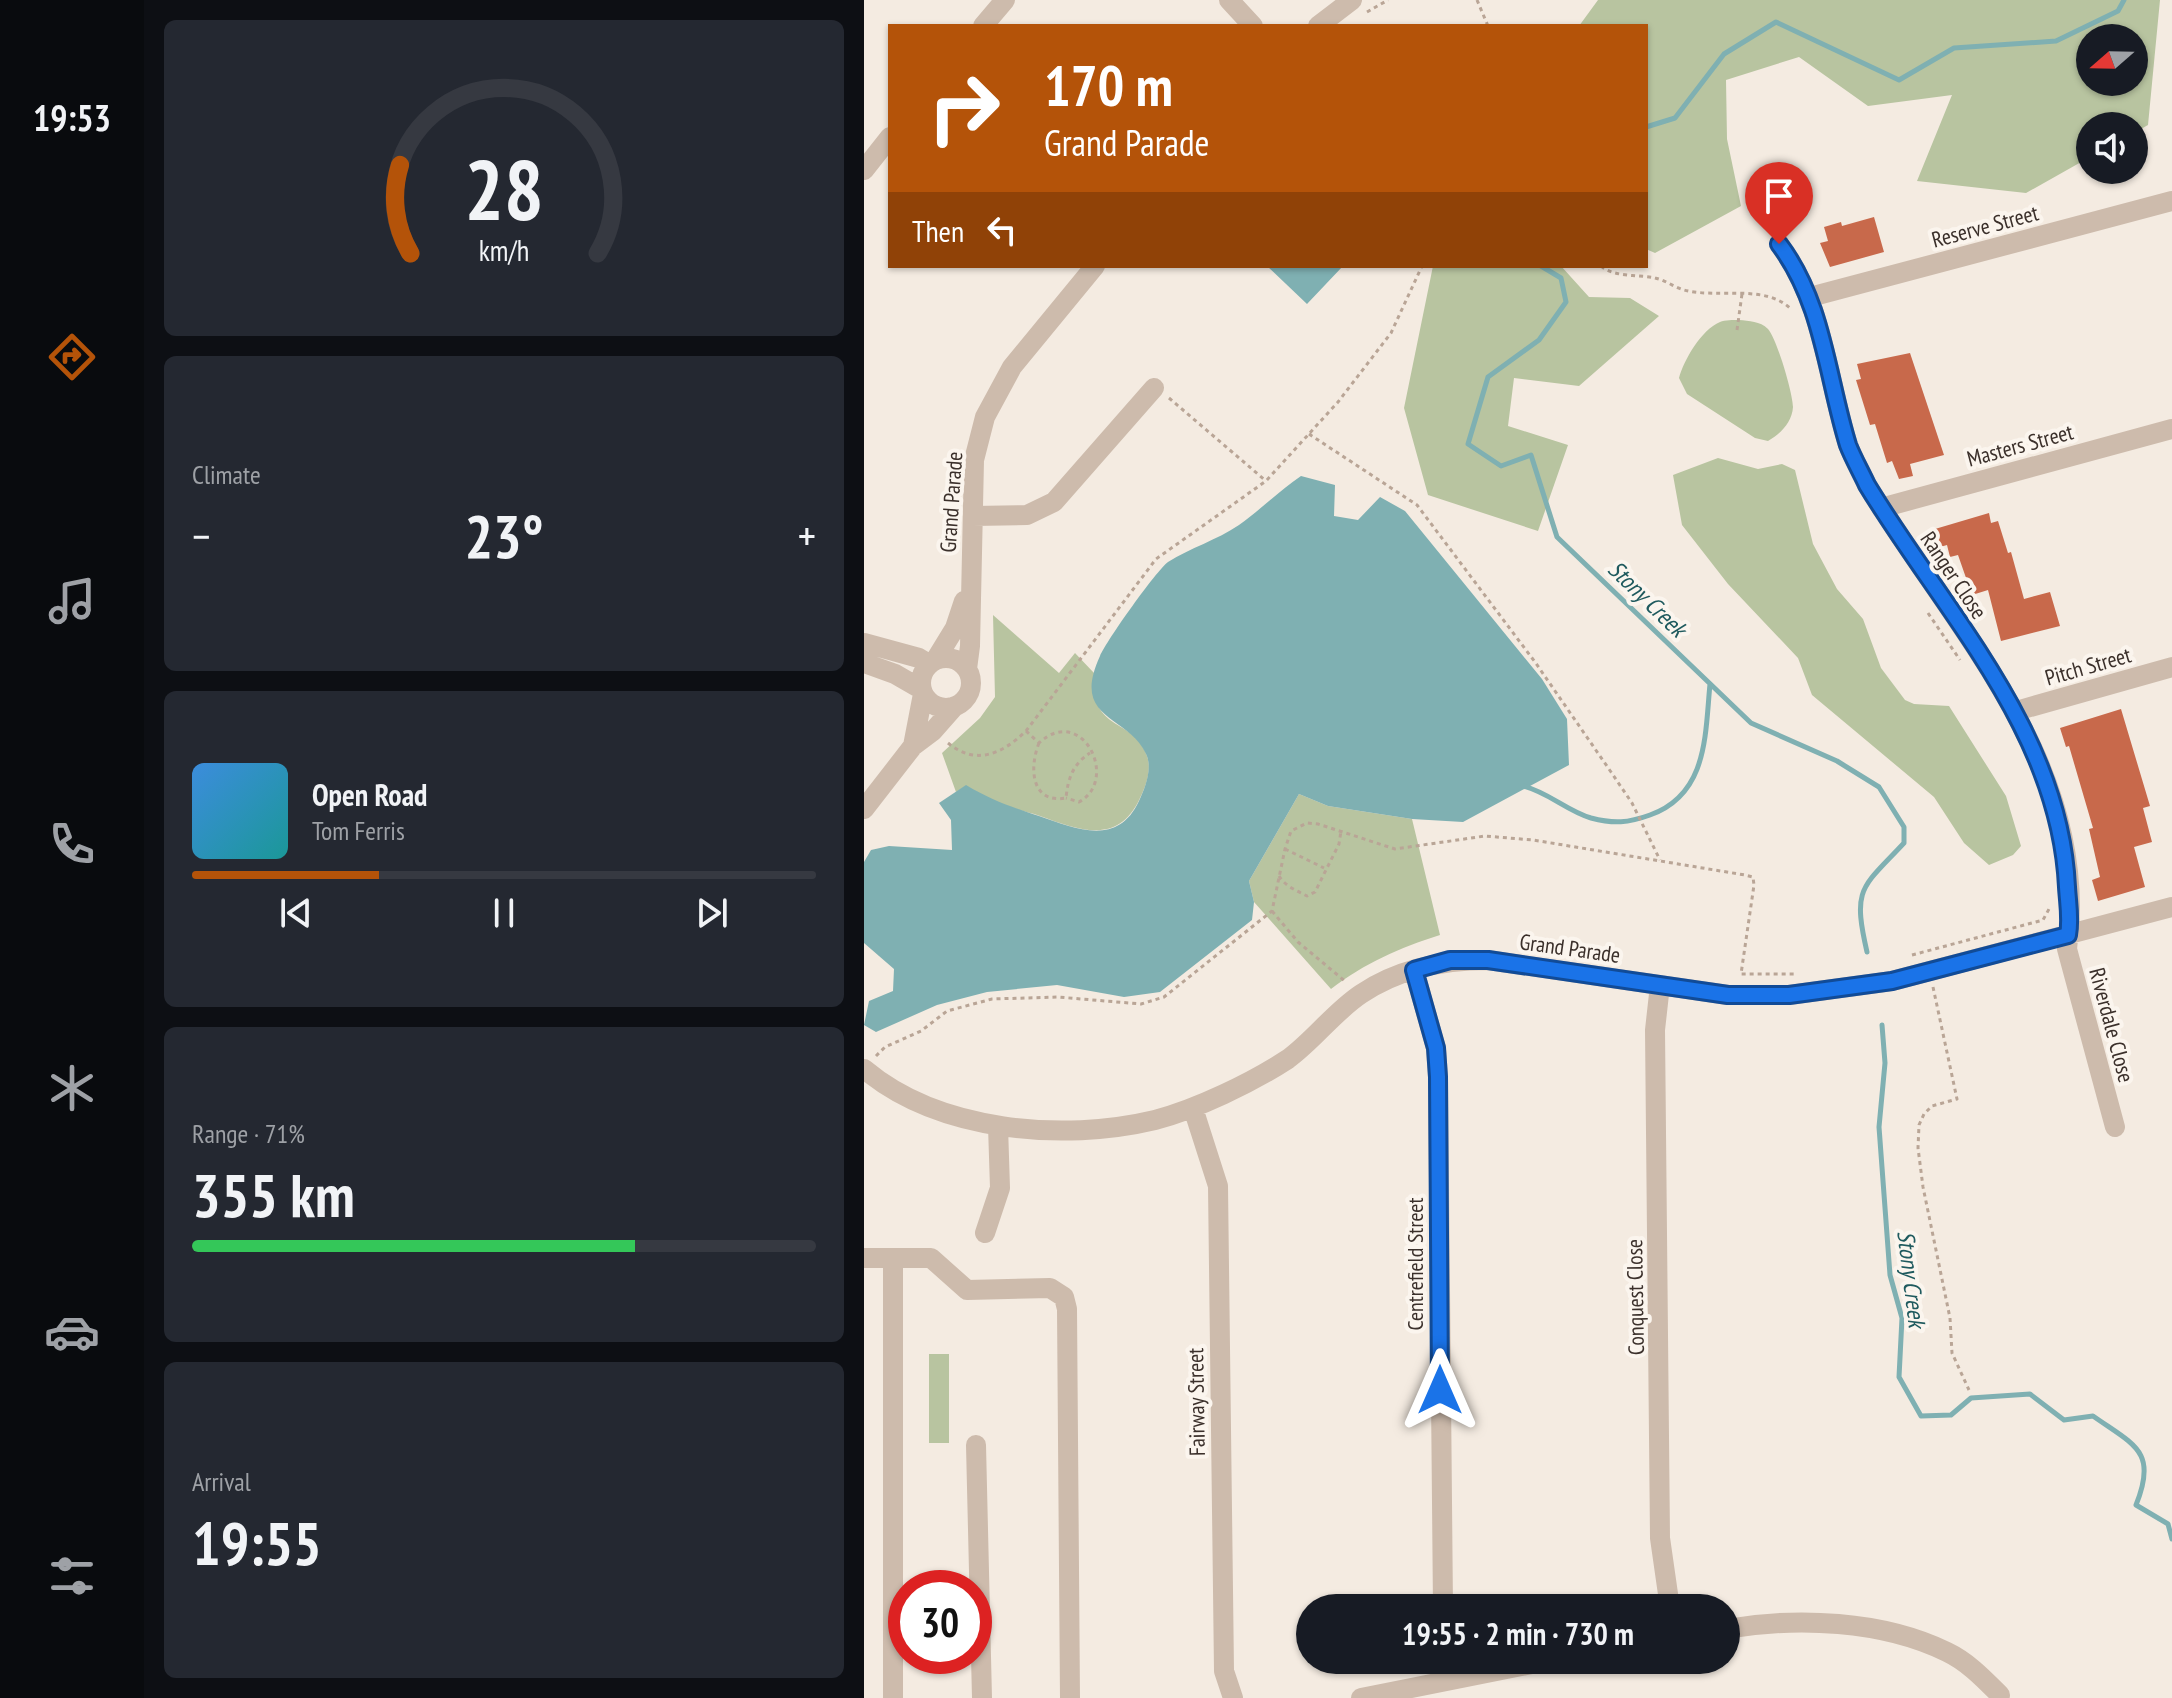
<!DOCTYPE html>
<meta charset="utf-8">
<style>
body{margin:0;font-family:"PT Sans Narrow",sans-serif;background:#242831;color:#f1f3f6;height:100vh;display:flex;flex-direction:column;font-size:30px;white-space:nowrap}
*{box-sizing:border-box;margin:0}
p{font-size:26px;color:#9ea1a6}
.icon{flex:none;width:44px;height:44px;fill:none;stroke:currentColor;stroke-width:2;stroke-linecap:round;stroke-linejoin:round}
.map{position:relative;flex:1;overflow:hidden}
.panel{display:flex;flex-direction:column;gap:20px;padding:20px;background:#0d0f14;width:720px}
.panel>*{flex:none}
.banner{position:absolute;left:24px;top:24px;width:760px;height:244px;border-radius:0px;box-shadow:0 2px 6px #0004;background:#b45309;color:#fff;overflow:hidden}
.needle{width:52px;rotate:250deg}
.buttons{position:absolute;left:1212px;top:24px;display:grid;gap:16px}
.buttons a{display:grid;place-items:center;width:72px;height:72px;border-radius:50%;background:#171b24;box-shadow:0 2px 6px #0004;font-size:40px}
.speed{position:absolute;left:24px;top:1570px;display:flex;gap:16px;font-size:40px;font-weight:700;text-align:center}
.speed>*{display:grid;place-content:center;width:104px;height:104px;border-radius:50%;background:#171b24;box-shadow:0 2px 6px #0004;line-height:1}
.speed .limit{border:12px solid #d22;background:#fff;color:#111}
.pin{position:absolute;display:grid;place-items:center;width:68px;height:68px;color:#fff;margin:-82px -34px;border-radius:50% 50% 50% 0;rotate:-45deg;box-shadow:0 0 8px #0007}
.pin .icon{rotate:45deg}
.me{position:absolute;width:88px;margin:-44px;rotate:0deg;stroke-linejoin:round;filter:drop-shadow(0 0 6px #0008)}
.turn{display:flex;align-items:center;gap:28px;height:168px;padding:0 24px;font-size:36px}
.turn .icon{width:104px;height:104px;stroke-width:2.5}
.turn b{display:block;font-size:56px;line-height:68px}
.then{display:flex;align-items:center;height:76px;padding:0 24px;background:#0003;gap:16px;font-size:30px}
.big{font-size:60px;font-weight:700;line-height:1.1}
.panel .tile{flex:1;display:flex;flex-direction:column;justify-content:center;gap:12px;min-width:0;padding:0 28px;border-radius:12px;background:#242831}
.panel .dial{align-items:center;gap:0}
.dial svg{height:208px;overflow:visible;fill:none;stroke:#363941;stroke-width:7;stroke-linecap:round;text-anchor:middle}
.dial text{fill:#f1f3f6;stroke:none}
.song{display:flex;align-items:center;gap:24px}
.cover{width:96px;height:96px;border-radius:12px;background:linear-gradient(135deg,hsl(210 70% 55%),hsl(180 70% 35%))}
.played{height:8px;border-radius:4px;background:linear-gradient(90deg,#b45309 30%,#363941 30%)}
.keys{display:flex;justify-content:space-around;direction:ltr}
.heat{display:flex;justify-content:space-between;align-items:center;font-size:44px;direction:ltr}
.charge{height:12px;border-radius:6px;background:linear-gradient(90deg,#34c759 71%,#363941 0)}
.trip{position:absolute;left:432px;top:1594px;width:444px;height:80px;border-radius:40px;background:#171b24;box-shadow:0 2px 6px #0004;font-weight:700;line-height:80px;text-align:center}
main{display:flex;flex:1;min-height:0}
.tabs{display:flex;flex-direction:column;width:144px;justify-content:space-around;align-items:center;background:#090b0e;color:#9ea1a6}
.tabs .icon{width:56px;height:56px}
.tabs .current{color:#b45309}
.tabs b{font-size:36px;color:#f1f3f6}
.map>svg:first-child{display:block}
.green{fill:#b8c4a0;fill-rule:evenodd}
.water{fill:#7fb0b2}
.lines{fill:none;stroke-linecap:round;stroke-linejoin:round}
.stream{stroke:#7fb0b2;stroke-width:5}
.building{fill:#c8694b}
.path{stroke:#b9a596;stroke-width:3;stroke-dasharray:4 4;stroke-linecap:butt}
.minor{stroke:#cdbbac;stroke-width:20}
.route-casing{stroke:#114b97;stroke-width:20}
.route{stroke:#1a73e8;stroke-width:14}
.labels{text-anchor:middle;stroke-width:8;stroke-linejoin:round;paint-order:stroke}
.street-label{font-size:22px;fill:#3b302b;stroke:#fbf5ee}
.water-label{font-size:24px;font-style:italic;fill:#1f5a5e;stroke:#fbf5ee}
</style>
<main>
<nav class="tabs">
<b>19:53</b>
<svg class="icon current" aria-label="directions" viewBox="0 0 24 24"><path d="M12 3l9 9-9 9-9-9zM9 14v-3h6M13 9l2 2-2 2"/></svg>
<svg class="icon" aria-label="music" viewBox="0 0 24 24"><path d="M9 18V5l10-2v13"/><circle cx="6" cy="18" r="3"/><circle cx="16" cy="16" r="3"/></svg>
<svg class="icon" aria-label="phone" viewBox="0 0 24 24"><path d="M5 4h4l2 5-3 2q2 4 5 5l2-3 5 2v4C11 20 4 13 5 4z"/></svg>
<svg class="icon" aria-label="climate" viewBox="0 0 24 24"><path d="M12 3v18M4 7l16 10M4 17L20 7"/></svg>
<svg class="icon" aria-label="car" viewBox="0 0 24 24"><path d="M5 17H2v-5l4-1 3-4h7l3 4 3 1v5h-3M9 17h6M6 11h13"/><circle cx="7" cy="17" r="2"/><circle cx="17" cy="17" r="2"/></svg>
<svg class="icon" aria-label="filters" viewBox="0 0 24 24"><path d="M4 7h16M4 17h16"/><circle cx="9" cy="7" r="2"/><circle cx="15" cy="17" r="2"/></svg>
</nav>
<section class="panel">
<div class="tile dial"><svg viewBox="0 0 100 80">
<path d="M14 69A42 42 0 1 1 86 69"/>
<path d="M14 69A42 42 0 0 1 10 35" stroke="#b45309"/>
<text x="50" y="56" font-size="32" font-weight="700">28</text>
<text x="50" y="72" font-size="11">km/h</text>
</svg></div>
<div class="tile"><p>Climate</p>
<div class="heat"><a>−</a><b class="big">23°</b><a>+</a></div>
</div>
<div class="tile">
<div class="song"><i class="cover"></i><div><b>Open Road</b><p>Tom Ferris</p></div></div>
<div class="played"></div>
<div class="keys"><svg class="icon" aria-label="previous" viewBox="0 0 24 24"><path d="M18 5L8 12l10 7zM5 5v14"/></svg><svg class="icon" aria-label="pause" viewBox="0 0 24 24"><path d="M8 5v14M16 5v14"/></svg><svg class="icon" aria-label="next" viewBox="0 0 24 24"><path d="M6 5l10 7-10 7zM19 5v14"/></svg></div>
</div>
<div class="tile"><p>Range · 71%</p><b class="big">355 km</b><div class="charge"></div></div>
<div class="tile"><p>Arrival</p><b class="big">19:55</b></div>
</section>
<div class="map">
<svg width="1308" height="1698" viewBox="0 0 1308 1698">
<rect width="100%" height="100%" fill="#f4ebe1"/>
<path class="green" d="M734,0H1296L1284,125L1270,133V126H1226V157L1162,193L1053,181L1088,95L1004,106L935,57L862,80L863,139L877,206L791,253L782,249V26H715ZM1270,38V82H1226V38Z
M569,266H697L725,297L766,298L795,316L715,386L650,378L644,426L704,445L674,531L564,495L540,408Z
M875,320C885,321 896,321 904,329C913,339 929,394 929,407C928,423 916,434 904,441L891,438L823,394L815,378C820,360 837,330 856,322C861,320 869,320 875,320Z
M854,458L894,469L918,464L931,470L949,544L973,589L999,619L1017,668L1041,700L1050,704L1085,706L1142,796L1157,846L1149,855L1125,865L1100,843L1070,797L948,695L934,658L864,584L818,525L809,475Z
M129,615L195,673L211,653L230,673C225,734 270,716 283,756C288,769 282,786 276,798C254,846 215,830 176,816C161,811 143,808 129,802C119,797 111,790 102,786L92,792L78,753L116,718L131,697Z
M435,794L464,806L548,819L576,935C535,948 501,963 467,989L390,902L385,881Z
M65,1354H85V1443H65Z"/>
<path class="water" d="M403,266H479L443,304Z
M437,476L471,485L470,516L494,520L516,497L541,511L678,679L703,719L705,765L599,822L548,819L464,806L435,794L385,881L390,902L388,920L296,992L260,997L193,985L123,992L73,1005L12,1032L0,1025L5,1001L29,991L30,969L0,943V862L7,850L25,846L88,850L87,820L75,803L102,785C129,801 145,806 175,816C211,828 253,848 275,801C281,788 289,768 282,754C264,714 206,721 236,656C243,640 292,571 304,562C326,548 353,540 375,525C396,510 415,491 437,476Z"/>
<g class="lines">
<path class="stream" d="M782,127L811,118L860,54L912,22L1035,80L1090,48L1192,41L1254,11L1260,0
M677,266L697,278L702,302L675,340L624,377L604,444L637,466L667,455L693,537L887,723L973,761L1015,787L1040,827V843C998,888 988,887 1003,952
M659,786C684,792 703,811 727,818C750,824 764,823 786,815C844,794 841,735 846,684
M1018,1025L1021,1063L1015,1127L1026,1275L1038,1318L1035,1377L1057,1416L1087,1415L1107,1398L1166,1394L1200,1420L1229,1416C1270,1445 1294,1451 1272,1505L1304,1524L1308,1539"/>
</g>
<path class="building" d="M1010,217L1020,252L966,267L956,243L964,241L960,227L977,222L978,226Z
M1046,353L1080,455L1046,464L1049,476L1035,479L1028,461L1023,463L1011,424L1006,425L992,380L997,379L993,364Z
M1125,513L1127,523L1134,521L1144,553L1147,552L1160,599L1186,592L1196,626L1137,641L1124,590L1108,595L1094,555L1086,557L1083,545L1076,547L1071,529Z
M1257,709L1286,806L1279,808L1288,842L1270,847L1281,887L1234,901L1228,880L1236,877L1225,829L1229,828L1205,746L1202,747L1196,728Z"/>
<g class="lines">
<path class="path" d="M613,0L624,26
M503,12L524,0
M737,266C751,278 774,274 791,278C801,280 810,287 820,290C853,299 902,283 928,310
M873,330L878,294
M305,398L402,481
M445,434L553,505L671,662L747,772L768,803L796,860
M1064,613L1096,660
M162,731L175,743C218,703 256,780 215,802L202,798
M84,743C112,766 138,754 162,731L292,559L402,481L474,402L527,333L558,266
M175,743C165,768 167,804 202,798C204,778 209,764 226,753
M421,849L460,868
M415,876C421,886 433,891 443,896L451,892L475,844L477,831
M408,911L434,942L482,982
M1048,955L1179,920L1185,909
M1069,987L1093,1099L1068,1106L1060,1114L1055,1125L1054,1148L1059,1187L1086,1318L1088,1353L1105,1390
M12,1056L21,1047L57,1031L83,1011L128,999L194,997L277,1004L300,997L408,911L421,849L427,831L443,823L454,824L531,849L621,836L669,840L881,875L889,877L890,885L877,974H930"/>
<path class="minor" d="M365,0L389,26
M119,26L141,0
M454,26L488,0
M0,170L26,137
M915,244C959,302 963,377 984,445C989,458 997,472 1003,485C1090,628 1228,767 1203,949L1251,1127
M946,297L1308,201
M1017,508L1308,429
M109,516L163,515L190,502L290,388
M0,643L55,658L65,664
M57 683a25 25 0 1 1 50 0a25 25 0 1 1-50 0Z
M72,659L91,628L100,601
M0,663L31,674L57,689
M103,669L106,646L110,460L121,417L148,367L231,266
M1152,711L1308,667
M49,746L59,694
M0,809L49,746L69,731L91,706
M550,970L572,1048L574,1077L579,1608
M796,985L791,1030L796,1538L806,1608
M0,1069C75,1132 199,1142 291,1120C333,1109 387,1083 424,1059C450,1040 470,1012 497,994C534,969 580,960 624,960L864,995H925L1028,981L1308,907
M329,1108L354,1186L360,1671L369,1698
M121,1233L136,1188L134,1126
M0,1258H67L103,1290L186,1288L200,1297L203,1309L206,1698
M29,1258V1698
M112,1445L118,1698
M862,1629C932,1617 1018,1620 1083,1652C1104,1662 1120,1679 1136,1695
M497,1698L688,1660"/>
</g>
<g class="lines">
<defs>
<path id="route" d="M576,1390L574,1077L572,1048L550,970L586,960H624L864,995H925L1028,981L1204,935C1207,919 1204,904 1203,887C1196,731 1080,612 1003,485C997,472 989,458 984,445C963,377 959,302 915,244"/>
</defs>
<use href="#route" class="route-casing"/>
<use href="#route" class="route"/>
</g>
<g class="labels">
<g class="street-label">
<text transform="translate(1121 226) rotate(-15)" y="8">Reserve Street</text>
<text transform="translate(1156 445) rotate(-15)" y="8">Masters Street</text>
<text transform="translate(87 502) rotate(-86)" y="8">Grand Parade</text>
<text transform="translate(1090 575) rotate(56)" y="8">Ranger Close</text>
<text transform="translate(1224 666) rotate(-16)" y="8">Pitch Street</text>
<text transform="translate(706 948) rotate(8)" y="8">Grand Parade</text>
<text transform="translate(1248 1025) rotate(75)" y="8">Riverdale Close</text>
<text transform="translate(551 1264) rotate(-90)" y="8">Centrefield Street</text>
<text transform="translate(771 1297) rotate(-91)" y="8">Conquest Close</text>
<text transform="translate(332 1402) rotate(-91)" y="8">Fairway Street</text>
</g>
<g class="water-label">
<text transform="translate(783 599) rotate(44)" y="8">Stony Creek</text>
<text transform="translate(1047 1279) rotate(83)" y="8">Stony Creek</text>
</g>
</g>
</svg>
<div class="buttons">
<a><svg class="needle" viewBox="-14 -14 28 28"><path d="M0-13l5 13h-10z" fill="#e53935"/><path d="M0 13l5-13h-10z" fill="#9ea1a6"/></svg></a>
<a><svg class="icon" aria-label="sound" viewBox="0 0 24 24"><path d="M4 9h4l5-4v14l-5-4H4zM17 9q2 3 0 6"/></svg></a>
</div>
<div class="speed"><div class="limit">30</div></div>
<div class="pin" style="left:915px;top:244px;background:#d93025"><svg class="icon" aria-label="arrive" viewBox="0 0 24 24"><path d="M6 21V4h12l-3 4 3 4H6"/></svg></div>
<svg class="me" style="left:576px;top:1390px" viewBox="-20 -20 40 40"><path d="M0-17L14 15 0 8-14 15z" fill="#1a73e8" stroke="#fff" stroke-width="4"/></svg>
<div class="trip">19:55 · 2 min · 730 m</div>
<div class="banner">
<div class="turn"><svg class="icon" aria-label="right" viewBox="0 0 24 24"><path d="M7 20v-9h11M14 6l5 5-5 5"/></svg><div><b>170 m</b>Grand Parade</div></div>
<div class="then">Then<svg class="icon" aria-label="left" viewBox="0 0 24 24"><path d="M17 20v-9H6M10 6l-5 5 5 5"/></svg></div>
</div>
</div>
</main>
